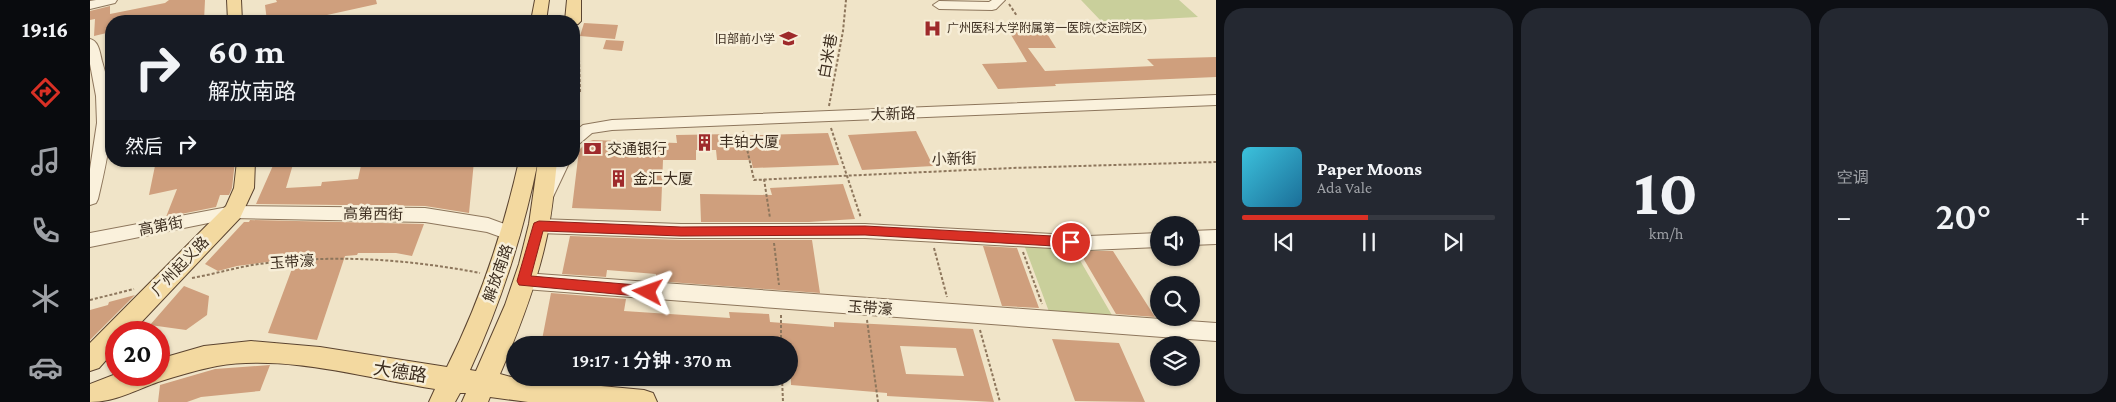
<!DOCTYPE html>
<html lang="zh">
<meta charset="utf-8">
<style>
body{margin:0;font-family:"Crimson Pro","Noto Sans SC",serif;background:#242831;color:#f1f3f6;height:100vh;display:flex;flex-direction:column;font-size:19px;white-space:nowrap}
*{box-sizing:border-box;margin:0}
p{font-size:16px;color:#9ea1a6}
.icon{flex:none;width:28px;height:28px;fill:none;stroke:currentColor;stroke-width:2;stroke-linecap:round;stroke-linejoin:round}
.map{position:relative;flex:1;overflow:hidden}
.side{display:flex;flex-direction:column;gap:8px;padding:8px;background:#0d0f14;width:900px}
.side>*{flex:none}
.guide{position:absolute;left:15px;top:15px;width:475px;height:152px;border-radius:20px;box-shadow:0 1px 4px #0004;background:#171b24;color:#f1f3f6;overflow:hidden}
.fabs{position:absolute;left:1060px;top:216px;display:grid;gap:10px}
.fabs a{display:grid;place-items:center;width:50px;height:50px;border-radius:50%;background:#171b24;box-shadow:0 1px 4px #0004;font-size:25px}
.speed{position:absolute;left:15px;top:321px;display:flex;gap:10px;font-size:25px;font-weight:700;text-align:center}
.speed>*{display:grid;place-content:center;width:65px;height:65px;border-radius:50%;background:#171b24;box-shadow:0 1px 4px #0004;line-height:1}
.speed .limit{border:8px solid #d22;background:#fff;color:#111}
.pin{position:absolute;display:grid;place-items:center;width:42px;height:42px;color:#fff;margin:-21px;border:2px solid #fff;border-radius:50%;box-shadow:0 1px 5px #0007}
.me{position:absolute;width:55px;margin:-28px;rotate:274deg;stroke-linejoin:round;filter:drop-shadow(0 0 4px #0008)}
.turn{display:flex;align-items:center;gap:18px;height:105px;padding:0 20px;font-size:22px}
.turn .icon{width:65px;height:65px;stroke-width:2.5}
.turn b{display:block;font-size:35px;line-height:42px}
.then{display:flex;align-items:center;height:48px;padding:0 20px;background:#0003;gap:10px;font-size:19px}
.big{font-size:38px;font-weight:600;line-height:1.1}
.side .tile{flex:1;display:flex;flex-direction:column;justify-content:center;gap:8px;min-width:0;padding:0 18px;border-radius:20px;background:#242831}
.side .dial{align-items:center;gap:0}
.dial b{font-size:65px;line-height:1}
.song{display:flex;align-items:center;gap:15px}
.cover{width:60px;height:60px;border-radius:8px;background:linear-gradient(135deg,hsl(190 70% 55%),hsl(200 70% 35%))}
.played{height:5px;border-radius:2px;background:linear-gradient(90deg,#d93025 50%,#363941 50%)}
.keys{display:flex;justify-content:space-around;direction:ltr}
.heat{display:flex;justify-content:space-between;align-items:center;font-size:28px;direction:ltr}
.side .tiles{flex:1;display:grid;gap:8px;grid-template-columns:repeat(3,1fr)}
.trip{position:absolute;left:416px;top:336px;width:292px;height:50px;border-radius:25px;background:#171b24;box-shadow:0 1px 4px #0004;font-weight:600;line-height:50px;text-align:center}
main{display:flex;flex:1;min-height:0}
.tab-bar{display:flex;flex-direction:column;width:90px;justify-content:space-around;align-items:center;background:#090b0e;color:#9ea1a6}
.tab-bar .icon{width:35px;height:35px}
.tab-bar .on{color:#d93025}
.tab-bar b{font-size:22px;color:#f1f3f6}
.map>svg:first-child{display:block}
.green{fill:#c9cf9b}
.building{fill:#cf9f7d;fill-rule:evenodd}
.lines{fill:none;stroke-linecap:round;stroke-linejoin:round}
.minor-casing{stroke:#8d765c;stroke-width:2}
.major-casing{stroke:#5b4430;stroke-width:2}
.path{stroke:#8d765c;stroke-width:2;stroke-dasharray:3 2;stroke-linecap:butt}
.minor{fill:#faf1dc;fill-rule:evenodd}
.major{fill:#f3d9a0;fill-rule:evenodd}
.route{fill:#d93025;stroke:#8d1f18}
.labels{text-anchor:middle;stroke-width:5;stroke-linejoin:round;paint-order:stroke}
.far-poi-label{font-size:12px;fill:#3d2e20;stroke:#f7eed8;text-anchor:start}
.street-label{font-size:15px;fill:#3d2e20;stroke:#f7eed8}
.poi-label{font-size:15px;fill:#3d2e20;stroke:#f7eed8;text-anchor:start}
.near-street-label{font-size:18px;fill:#3d2e20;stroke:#f7eed8}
</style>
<main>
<nav class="tab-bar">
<b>19:16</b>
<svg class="icon on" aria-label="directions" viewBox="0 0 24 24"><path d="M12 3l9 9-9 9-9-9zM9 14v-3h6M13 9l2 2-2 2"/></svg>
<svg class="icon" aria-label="music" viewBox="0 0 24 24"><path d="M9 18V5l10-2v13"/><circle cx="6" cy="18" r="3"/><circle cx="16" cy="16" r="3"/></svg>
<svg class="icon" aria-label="phone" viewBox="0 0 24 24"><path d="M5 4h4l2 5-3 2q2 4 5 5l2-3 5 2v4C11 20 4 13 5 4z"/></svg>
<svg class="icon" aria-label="climate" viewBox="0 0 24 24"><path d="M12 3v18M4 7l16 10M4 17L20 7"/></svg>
<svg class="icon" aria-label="car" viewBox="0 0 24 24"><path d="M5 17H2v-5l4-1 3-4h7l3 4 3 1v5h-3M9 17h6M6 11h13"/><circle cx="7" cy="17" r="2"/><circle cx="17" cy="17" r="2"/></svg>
</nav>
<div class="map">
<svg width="1126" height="402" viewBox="0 0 1126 402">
<rect width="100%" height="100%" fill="#f0e4c8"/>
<path class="green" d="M991,0H1089L1108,17L1012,22Z
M933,242L981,245L1026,322L961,317Z"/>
<path class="building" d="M79,0H115L114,21H85V18L72,21H21V32L4,36L5,19L0,20V11L20,6V14L75,3Z
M186,0H286L287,4L228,17L229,21H177L175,5L187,2Z
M494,23L528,25L525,39L490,36Z
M914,23L951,24L966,48H938L955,71L1064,66L1057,59L1126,57V77L965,84L966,86L908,89L892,64L937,62Z
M516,40L534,41L532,51L513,49Z
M826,131L843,166L772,170L758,135Z
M738,133L749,165L663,168L661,160H627L626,150H606V160H573L571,211L482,208L489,150L497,142L503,140L587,143L586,135L643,134V136Z
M66,161H145L142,188L139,195H130L126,207L76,217L87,189L59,195Z
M185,161H204L196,188L231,186L232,182L268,179L272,161H384L379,213L335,206L166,204Z
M753,184L765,219L719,222H611L610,194L682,195L680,188Z
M160,220L334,224L322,256L306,253H268L267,255L255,256L227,340L178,333L206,258L147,266L128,271L115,264L154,222H159Z
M480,236L591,240H722L730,293L566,281V274L517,270L516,277L472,274Z
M893,246L927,248L949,308L912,306Z
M989,251H1023L1065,317L1026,314Z
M94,286L119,296L117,315L96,330L60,325Z
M461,293L536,299L534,311L640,318L639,312L679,314L680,322L744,327V322L883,329L904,402L797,396V393L701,385L700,345H451ZM810,346L866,348L874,376L816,374Z
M45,295L0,340V310L18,305L19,302Z
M962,339L1029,343L1055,402L985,401Z
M180,365L170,391L111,397L97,402H68L70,385L125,369Z"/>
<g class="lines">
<defs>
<path id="minor" d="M6,0H27L25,3L0,9V1Z
M902,0H915L906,9L902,10L849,9L843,5L849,1L899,2Z
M0,39C9,41 10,53 12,61C28,113 20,148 8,199L6,203L0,205V169L7,123L6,96L0,64Z
M1126,95V105L522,130L502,133L489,144L484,145V132L493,125L522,120Z
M464,161H480L463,197L457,199L451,197L449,193Z
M143,206L335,208L398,218L428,229L430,234L428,239L422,241L397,232L335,222L143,218L0,247V233Z
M449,219L591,224H775L999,236L1069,233V247L999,250L775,238H591L449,233L443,231L441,226L443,221Z
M1126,230V244L1101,245V231Z
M434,273L1126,323V341L434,289L428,286L425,281L428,276Z"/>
<path id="major" d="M137,0H151L152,21H138Z
M445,0H459L456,21H441Z
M477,0H491V21L488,24L484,25V21H475Z
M147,161H165L164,188L150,218L42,332H26V349L9,368L0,371V343L136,206L144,188Z
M429,161H448C433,234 411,303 380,370L386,371L415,305L429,264L439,224L448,161H467C464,189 462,217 455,245C445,289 428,332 410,374L425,378L554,390L563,393L567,402H438L400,397L398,402H372L376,393H370L365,402H339L345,389C276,378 196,354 127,366C107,370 87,376 68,382C46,390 25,402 0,402V384L26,374L69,375V359L114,346L161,341L230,347L357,367C390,301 413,232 429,161Z"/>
</defs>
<use href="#minor" class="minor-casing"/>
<use href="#major" class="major-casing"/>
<path class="path" d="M919,4L927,16
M489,59L490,92
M739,106L753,31L756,0
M741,128L771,218
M653,131L664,180L922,168L1126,162
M674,179L680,218
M684,243L689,285
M844,248L857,297
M933,252L952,304
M102,278C125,274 147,267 169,264C243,254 317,259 390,273
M0,300L44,289
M691,315V345
M777,320L788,402
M890,330L910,402
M692,378L693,402"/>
<use href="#minor" class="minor"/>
<use href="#major" class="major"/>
</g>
<path class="route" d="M449,221L591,227L775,226L981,237L986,239L987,242L986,245L981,247L775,235L591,236L453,231L441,276L558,286L562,288L564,292L562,296L558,297L429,285L427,281L443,226L444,223Z"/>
<defs>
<symbol id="hospital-bare" viewBox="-9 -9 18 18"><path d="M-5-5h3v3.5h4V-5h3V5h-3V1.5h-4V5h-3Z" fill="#9e2a2b" stroke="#f7eed8" stroke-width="2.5" paint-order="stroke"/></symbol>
<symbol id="school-bare" viewBox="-9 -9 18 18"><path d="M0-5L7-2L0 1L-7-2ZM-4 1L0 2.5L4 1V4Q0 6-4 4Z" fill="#9e2a2b" stroke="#f7eed8" stroke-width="2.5" paint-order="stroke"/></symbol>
<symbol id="building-bare" viewBox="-9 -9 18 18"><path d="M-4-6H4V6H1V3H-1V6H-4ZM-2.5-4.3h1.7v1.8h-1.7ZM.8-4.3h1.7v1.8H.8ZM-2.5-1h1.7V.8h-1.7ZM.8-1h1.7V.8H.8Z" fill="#9e2a2b" stroke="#f7eed8" stroke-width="2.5" paint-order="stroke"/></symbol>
<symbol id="bank-bare" viewBox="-9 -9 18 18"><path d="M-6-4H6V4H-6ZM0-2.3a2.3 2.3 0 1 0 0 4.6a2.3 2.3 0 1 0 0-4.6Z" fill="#9e2a2b" stroke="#f7eed8" stroke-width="2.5" paint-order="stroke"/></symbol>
</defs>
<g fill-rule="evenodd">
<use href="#hospital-bare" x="830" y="16" width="25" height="25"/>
<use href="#school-bare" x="686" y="26" width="25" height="25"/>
<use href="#building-bare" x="602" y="130" width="25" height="25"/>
<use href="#bank-bare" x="490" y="136" width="25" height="25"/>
<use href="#building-bare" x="516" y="166" width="25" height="25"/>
</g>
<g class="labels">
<g class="far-poi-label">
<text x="857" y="32">广州医科大学附属第一医院(交运院区)</text>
<text x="685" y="43" text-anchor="end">旧部前小学</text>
</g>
<g class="street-label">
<text transform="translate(738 56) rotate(-80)" y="5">白米巷</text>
<text transform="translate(803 114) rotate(-2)" y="5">大新路</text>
<text transform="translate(864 159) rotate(-2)" y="5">小新街</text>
<text transform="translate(283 214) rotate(1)" y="5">高第西街</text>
<text transform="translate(71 226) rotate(-11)" y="5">高第街</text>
<text transform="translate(202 262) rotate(-4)" y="5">玉带濠</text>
<text transform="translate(90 266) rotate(-46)" y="5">广州起义路</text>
<text transform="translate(408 273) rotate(-70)" y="5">解放南路</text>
<text transform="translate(780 308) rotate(4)" y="5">玉带濠</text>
</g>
<g class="poi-label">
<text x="629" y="147">丰铂大厦</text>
<text x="517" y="154">交通银行</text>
<text x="543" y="184">金汇大厦</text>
</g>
<g class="near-street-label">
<text transform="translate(310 372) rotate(9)" y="6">大德路</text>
</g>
</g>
</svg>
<div class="fabs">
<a><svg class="icon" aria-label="sound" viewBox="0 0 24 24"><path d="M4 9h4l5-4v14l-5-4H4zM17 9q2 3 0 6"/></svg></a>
<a><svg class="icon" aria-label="search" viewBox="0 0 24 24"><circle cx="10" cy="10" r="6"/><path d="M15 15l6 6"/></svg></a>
<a><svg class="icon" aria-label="layers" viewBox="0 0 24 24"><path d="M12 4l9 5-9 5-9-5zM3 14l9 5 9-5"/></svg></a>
</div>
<div class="speed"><div class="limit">20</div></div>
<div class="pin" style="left:981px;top:242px;background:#d93025"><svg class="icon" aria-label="arrive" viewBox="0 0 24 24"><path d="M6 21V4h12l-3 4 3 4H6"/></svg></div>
<svg class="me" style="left:558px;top:292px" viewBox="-20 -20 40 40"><path d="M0-17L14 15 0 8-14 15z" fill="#d93025" stroke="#fff" stroke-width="4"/></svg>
<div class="trip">19:17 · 1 分钟 · 370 m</div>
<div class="guide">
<div class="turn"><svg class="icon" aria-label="right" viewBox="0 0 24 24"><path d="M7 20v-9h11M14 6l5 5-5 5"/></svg><div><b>60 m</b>解放南路</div></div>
<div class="then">然后<svg class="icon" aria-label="right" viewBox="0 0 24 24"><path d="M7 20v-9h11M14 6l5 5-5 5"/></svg></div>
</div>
</div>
<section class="side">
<div class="tiles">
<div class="tile">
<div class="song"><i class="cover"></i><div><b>Paper Moons</b><p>Ada Vale</p></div></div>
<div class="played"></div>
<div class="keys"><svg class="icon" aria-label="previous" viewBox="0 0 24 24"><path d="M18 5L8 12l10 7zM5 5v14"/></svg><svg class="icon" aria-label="pause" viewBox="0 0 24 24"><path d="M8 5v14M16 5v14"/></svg><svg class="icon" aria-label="next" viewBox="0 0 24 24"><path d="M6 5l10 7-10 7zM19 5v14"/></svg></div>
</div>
<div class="tile dial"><b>10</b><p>km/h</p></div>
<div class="tile"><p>空调</p>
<div class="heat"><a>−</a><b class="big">20°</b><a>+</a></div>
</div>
</div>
</section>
</main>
